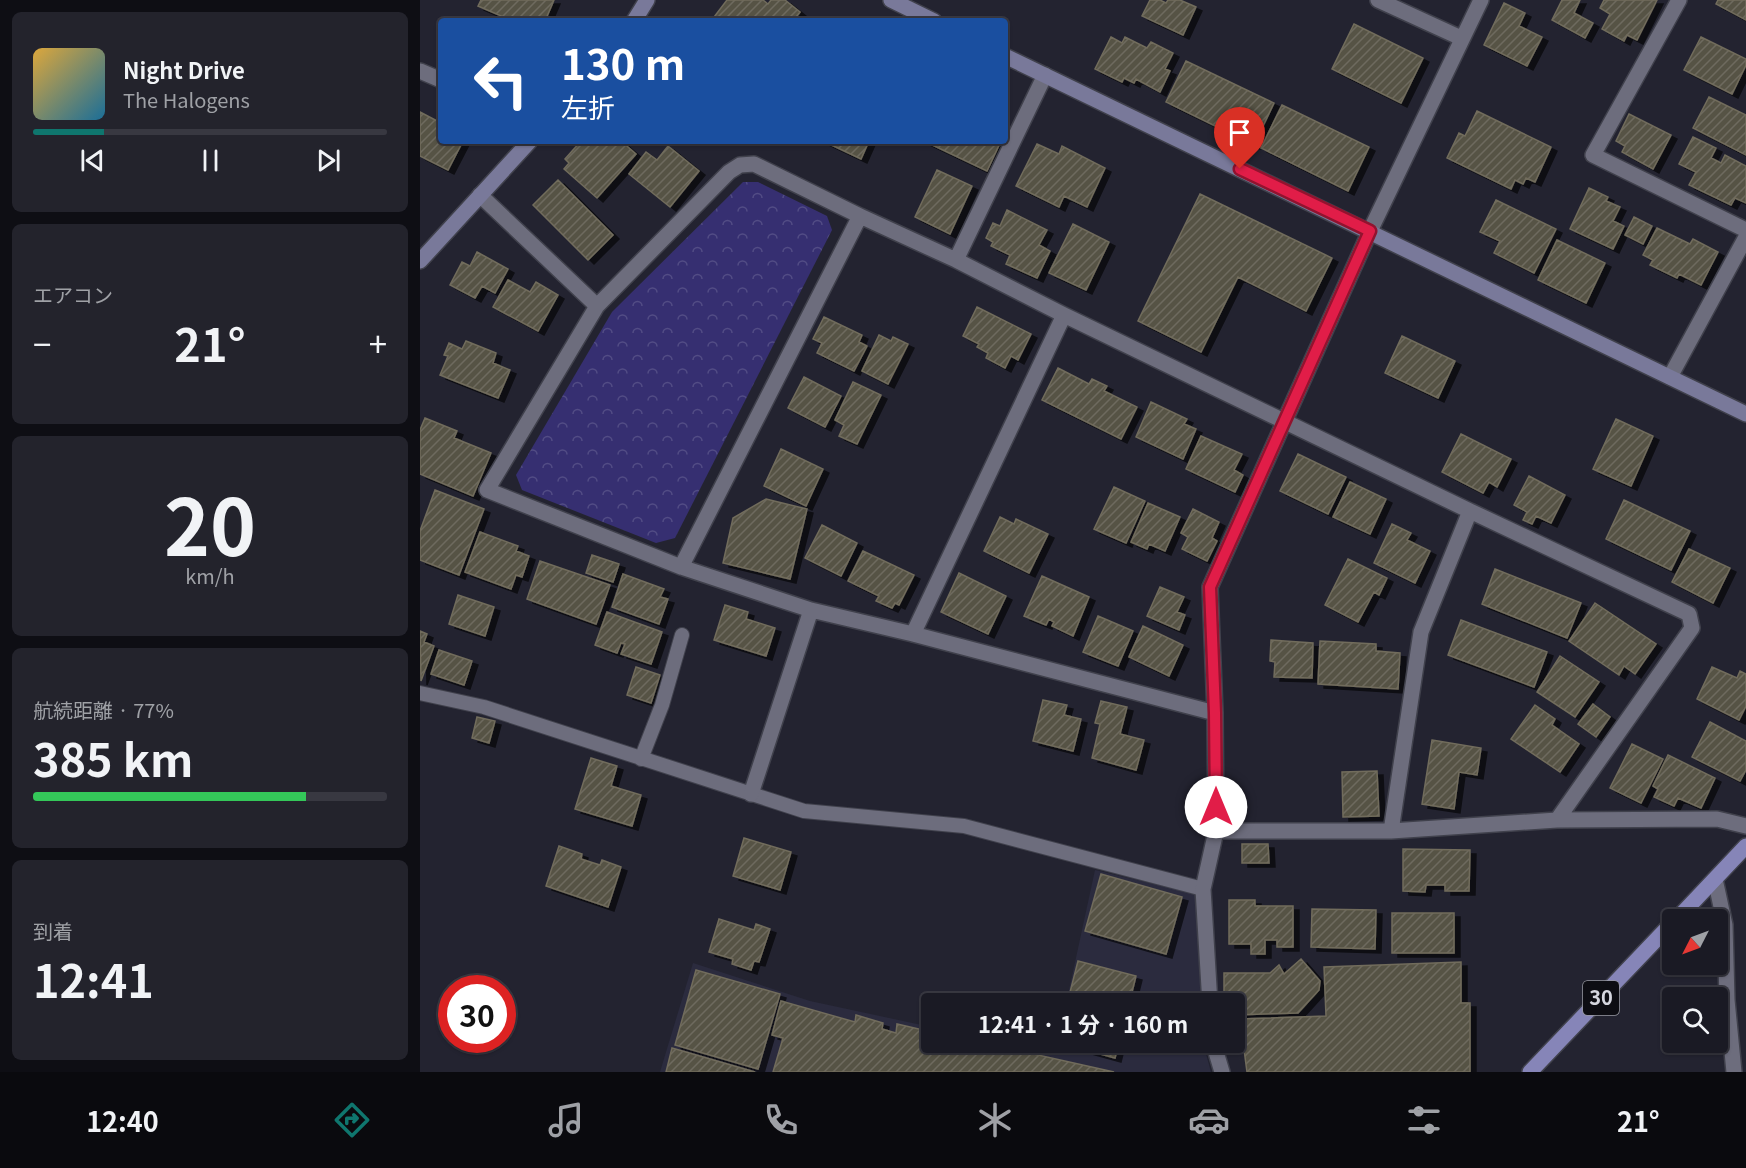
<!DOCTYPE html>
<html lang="ja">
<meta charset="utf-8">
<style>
body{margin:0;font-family:Georgia,"Noto Sans JP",serif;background:#23232c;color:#f1f3f6;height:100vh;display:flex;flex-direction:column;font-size:22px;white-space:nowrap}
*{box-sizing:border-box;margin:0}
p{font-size:20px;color:#9fa1a6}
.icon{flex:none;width:33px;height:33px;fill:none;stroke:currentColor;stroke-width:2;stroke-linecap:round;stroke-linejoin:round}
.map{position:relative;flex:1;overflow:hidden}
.panel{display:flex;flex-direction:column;gap:12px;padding:12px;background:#0e0e14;width:420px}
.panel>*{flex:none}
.top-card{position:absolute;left:18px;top:18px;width:570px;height:126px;border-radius:6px;box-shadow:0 2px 4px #0004,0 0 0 2px #383841;background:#1a4fa0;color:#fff;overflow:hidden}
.needle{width:39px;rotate:228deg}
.fabs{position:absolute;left:1242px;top:909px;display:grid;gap:12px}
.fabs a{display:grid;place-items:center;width:66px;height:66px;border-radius:6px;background:#1a1a24;box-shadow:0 2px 4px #0004,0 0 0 2px #383841;font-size:30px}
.speed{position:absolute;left:18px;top:975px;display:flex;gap:12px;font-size:30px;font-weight:700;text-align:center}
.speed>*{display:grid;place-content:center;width:78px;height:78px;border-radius:50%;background:#1a1a24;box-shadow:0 2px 4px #0004,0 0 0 2px #383841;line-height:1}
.speed .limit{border:9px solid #d22;background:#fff;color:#111}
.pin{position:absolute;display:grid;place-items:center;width:51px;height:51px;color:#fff;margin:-62px -26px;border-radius:50% 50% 50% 0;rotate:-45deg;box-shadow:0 0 6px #0007}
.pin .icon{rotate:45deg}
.me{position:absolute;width:66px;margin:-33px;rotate:0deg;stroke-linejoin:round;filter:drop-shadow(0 0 4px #0008)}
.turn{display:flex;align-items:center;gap:21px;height:126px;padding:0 24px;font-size:27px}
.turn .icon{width:78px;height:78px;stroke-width:2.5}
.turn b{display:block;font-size:42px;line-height:51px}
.big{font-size:45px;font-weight:700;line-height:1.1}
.panel .card{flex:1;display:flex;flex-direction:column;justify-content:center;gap:9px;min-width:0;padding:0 21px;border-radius:9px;background:#23232c}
.panel .dial{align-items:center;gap:0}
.dial b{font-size:78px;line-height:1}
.song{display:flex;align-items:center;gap:18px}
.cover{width:72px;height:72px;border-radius:9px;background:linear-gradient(135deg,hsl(40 70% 55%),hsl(200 70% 35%))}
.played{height:6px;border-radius:3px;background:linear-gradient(90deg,#0f766e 20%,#383841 20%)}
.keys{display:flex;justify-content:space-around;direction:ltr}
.heat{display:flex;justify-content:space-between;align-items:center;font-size:33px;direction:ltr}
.charge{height:9px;border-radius:4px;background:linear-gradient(90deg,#34c759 77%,#383841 0)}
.trip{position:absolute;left:501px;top:993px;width:324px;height:60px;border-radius:6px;background:#1a1a24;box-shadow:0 2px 4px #0004,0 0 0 2px #383841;font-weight:700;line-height:60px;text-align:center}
.dock{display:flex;height:96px;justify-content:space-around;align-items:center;background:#0a0a0e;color:#9fa1a6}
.dock .icon{width:42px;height:42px}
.dock .active{color:#0f766e}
.dock b{font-size:27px;color:#f1f3f6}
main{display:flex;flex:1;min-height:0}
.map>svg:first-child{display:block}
.built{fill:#2b2b3e}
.park{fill:url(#park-crowns)}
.building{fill:url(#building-hatch);stroke:#716c5c;stroke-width:1.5;filter:url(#shadow)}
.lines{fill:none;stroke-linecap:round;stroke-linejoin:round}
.lane-casing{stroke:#40414c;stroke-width:16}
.street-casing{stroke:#40414c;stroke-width:18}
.secondary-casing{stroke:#40414c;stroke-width:18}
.primary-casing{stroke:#40414c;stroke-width:18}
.lane{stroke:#6d6d7d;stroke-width:14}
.street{stroke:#6d6d7d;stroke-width:15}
.secondary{stroke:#79799a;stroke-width:15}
.primary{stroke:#8685b8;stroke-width:15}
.route-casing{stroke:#92132f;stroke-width:15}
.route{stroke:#e11d48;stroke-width:10}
.labels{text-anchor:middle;stroke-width:6;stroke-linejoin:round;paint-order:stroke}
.shield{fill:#0d0d13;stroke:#999aa2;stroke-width:1.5}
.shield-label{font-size:20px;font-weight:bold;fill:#d5d6df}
</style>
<main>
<section class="panel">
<div class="card">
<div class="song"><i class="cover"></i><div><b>Night Drive</b><p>The Halogens</p></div></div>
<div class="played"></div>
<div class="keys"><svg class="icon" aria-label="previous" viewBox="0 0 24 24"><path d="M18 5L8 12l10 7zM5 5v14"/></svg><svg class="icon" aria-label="pause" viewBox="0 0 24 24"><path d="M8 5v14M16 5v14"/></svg><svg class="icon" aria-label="next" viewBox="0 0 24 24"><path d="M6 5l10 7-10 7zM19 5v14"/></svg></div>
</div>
<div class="card"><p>エアコン</p>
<div class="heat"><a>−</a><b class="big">21°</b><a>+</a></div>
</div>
<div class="card dial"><b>20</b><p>km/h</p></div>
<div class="card"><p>航続距離 · 77%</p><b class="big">385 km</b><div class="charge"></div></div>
<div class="card"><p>到着</p><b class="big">12:41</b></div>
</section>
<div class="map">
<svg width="1326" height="1072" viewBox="0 0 1326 1072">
<defs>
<pattern id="park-crowns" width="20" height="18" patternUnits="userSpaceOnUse" patternTransform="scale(1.5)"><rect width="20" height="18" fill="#362f71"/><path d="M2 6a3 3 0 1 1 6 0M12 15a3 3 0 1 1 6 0" fill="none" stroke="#524c85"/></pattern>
<pattern id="building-hatch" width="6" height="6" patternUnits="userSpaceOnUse" patternTransform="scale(1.5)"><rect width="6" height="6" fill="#575344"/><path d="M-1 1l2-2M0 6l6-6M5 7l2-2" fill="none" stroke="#6e6b5f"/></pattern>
<filter id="shadow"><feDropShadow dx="6" dy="4" stdDeviation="0" flood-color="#0009"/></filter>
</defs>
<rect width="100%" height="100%" fill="#232330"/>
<path class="built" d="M675,870L776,894L781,1003L646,1004Z
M273,963L390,1001L511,1027L512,1042L586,1043L634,1053L637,1043H783L791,1072H240Z"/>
<path class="park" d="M323,182H338L407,216L412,230L255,538L236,543L102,490L96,475L192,312Z"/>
<path class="building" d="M61,0H134L125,21H93L58,6Z
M307,0H343L348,4L351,0H365L380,12L373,21H291Z
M730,0H740L746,3L748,0H760L776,7L763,35L722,16Z
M1142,0H1160L1154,13L1173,23L1165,38L1132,20Z
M1184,0H1237L1217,40L1207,35L1204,41L1182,29L1190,14L1180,8Z
M1298,0H1326V20L1296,4Z
M1084,3L1105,13L1099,26L1122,37L1107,66L1064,45Z
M934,24L1003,58L981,103L912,69Z
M691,37L702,43L705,37L727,48L731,42L753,53L745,69L750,71L740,92L716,79L714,83L704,78L702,82L675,69Z
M1281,37L1326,59V65L1312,94L1264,70Z
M766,61L854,103L834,145L746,102Z
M1289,97L1326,115V155L1273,128Z
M862,105L949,147L928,191L841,148Z
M1057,111L1131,147L1115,182L1106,178L1103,184L1095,180L1091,189L1027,158L1039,133L1045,136Z
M0,112L21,123V141H43L28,170L0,156Z
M1209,114L1251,135L1233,169L1202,152L1205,146L1196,141Z
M1273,137L1296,148L1291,158L1301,163L1305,155L1326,166V203L1315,198L1311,205L1269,185L1276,172L1259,164Z
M161,141H201L216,154L177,198L144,169L149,163L145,159Z
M403,141H449L441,159Z
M504,141H581L567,171Z
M617,144L639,154L642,146L685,168L667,207L644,196L639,207L596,186Z
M248,146L279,171L250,207L209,174L226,152L237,160Z
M517,170L552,186L530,234L495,217Z
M138,180L193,235L168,260L113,205Z
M1169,188L1188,197L1186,201L1200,207L1193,221L1204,226L1193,249L1150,229Z
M780,194L912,258L886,311L818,277L781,352L718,321Z
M1076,200L1136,229L1114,273L1074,253L1080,241L1060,232Z
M587,210L627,230L619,245L630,251L617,278L586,264L590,255L571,246L573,242L566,238L573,223L580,226Z
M1214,217L1232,226L1223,244L1205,235Z
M653,224L689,242L666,290L629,273Z
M1237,228L1270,244L1273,239L1298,252L1281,285L1259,274L1257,278L1230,265L1233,260L1223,255Z
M1137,240L1185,263L1166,303L1118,280Z
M57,252L88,269L75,293L62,286L55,298L30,285L42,262L50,266Z
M88,280L110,292L116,282L138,295L118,331L73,307Z
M557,307L611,334L598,360L591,356L585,368L566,358L568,353L557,347L559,344L543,336Z
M404,317L442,335L439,342L447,346L434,371L397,353L402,343L393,339Z
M459,335L471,341L473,337L488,344L468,384L442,371Z
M982,336L1035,361L1018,398L965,373Z
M46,341L76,353L73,363L90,370L78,398L20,375L28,356L24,355L29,343L42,349Z
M638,368L669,384L672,379L687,386L684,391L717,407L701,439L622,400Z
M384,377L421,396L405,427L368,408Z
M433,382L461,395L437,444L419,436L424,425L415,420Z
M731,402L767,419L764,424L776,429L763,459L716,437Z
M5,418L37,431L34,438L71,453L53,496L0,474V430Z
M1196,419L1233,436L1211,486L1173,469Z
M1041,434L1091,459L1077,487L1069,482L1063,493L1022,472Z
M781,436L822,454L814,470L823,475L815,492L766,469Z
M361,449L403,469L386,506L344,486Z
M878,454L926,477L908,514L860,491Z
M1109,476L1145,495L1131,523L1116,516L1112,524L1103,520L1107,512L1094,505Z
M930,482L966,499L950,534L913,517Z
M694,487L725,501L706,543L674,529Z
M15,490L64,509L39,575L0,560V531Z
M346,499L387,509L370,579L303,563L313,518Z
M1204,500L1270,531L1251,570L1186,539Z
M728,503L760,517L745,551L729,544L727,549L711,542Z
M773,509L799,522L792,538L797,541L787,561L762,549L768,537L761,533Z
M580,517L594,524L596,519L628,534L609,573L564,551Z
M972,524L991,533L987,540L1010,551L995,583L954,563Z
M402,525L437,543L421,576L385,558Z
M60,532L98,546L96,551L109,556L102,577L96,575L91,589L45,572Z
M1269,549L1310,568L1293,603L1252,582Z
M443,551L494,575L479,605L475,603L472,608L456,601L459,596L428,581Z
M172,555L199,564L193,582L166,573Z
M928,559L967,578L959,595L954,592L938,622L905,605Z
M120,561L190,585L176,624L107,599Z
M1075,569L1161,603L1147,638L1062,604Z
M539,573L586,596L568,634L521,612Z
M203,574L244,589L240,597L248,599L239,624L192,607Z
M622,576L669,597L653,636L632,626L634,622L629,619L626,625L604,616Z
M740,587L764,597L757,612L765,615L759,630L727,616Z
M38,595L74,607L65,636L29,624Z
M1175,603L1236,644L1215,674L1204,666L1199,675L1149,641Z
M305,605L328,612L326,619L355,628L346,656L294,640Z
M187,612L242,632L231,664L201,654L205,644L201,643L197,653L175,645Z
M678,616L713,631L698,666L663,652Z
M1041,620L1127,652L1114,687L1028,655Z
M723,626L763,645L749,676L709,657Z
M0,631L7,634L4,642L14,646L1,681Z
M851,640L893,643L892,678L854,677L855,662L850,661Z
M900,641L956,644V651L980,653L978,689L898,684Z
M19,650L52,661L44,685L11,674Z
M1140,656L1179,682L1155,717L1117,692Z
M216,667L240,675L231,703L207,695Z
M1292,667L1317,678L1320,671L1326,674V706L1319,720L1277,699Z
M623,700L647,705L644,715L661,719L653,751L613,741Z
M681,701L707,707L700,734L724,740L716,770L672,758L680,724L675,723Z
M1173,704L1190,717L1176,737L1158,724Z
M1115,705L1135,719L1132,725L1159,744L1140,772L1091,739Z
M57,717L75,721L69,743L52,738Z
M1290,722L1326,741V770L1320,781L1272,757Z
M1012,740L1061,748L1057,775L1039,772L1034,809L1002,804Z
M1212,744L1243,759L1221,803L1190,788Z
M1248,755L1295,778L1281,808L1258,798L1254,806L1234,797L1238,789L1233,786Z
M171,758L197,766L191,786L221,795L212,826L155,809Z
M957,771L959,816L923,817L922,772Z
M324,838L371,852L360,890L313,876Z
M822,844H848L849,863H822Z
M139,846L162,854L161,859L180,865L182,860L201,867L188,907L126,886Z
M983,849L1050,850L1049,891H1025V885H1006L1005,892L983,891Z
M681,874L762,897L746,954L665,931Z
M809,900H835V906H873V947H857V940H845V954H831V944H809Z
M892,909L956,910L955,949L891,947Z
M972,913H1034V953H972Z
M299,919L334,930L336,924L350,929L339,962L334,961L331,970L312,964L313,959L289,952Z
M881,959L900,981L899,990L878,1013L814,1015V1004H804V973H850L859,965L864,974Z
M658,961L716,976L709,1004H647Z
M1041,962V1003H1050V1072H827L820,1019L906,1016L904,967Z
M276,970L360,994L338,1069L255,1045Z
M361,1001L435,1022L436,1015L463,1023L462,1029L476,1033L477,1024L512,1032V1042H560L694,1072H353L363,1038L352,1035Z
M637,1042H699L695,1058Z
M252,1048L335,1072H246Z"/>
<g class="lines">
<defs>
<path id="lane" d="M0,693L64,707L384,811L544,826L783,889
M221,759L242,705L262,635"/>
<path id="street" d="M958,0L1041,38
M1259,0L1173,155L1326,230
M0,71L21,80
M60,195L177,306L309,172L320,165L334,164L440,216L536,260L644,315L1050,511
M536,260L625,75
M177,306L67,490L261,567L391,610L493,634L795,713
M1250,377L1326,237
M261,567L440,216
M493,634L644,315
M331,794L391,610
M796,831H971L1137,820L1297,819L1326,826
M971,831L1001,632L1050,511L1269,614L1272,628L1137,820
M1295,879L1305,925L1307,1000L1314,1072
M790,1004L783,889L796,831L795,713L790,587L950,231L1061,0
M793,1042L802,1072"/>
<path id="secondary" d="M471,0L514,21
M214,21L227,0
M585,56L1326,414
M0,261L110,141"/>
<path id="primary" d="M1256,920L1326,846
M1110,1072L1252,923"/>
</defs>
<use href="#lane" class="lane-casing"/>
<use href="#street" class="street-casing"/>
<use href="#secondary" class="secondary-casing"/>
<use href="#primary" class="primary-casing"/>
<use href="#lane" class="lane"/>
<use href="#street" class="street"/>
<use href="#secondary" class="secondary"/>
<use href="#primary" class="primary"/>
</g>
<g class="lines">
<defs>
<path id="route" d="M796,807L795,713L790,587L950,231L820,169"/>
</defs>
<use href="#route" class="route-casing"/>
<use href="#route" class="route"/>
</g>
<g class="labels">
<rect class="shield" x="1163" y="981" width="36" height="34" rx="4.5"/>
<g class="shield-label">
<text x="1181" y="1005">30</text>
</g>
</g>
</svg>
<div class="fabs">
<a><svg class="needle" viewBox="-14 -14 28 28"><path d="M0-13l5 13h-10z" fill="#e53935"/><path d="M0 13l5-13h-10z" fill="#9fa1a6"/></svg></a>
<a><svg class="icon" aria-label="search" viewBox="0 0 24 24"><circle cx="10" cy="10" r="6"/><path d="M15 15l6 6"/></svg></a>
</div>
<div class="speed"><div class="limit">30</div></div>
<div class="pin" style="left:820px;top:169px;background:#d93025"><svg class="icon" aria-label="arrive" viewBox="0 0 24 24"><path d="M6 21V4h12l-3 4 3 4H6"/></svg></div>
<svg class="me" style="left:796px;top:807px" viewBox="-20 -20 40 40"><circle r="19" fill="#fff"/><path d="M0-13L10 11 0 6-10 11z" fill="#e11d48"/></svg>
<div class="trip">12:41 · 1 分 · 160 m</div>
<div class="top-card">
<div class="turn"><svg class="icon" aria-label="left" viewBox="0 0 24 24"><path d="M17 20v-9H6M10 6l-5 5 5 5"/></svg><div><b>130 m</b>左折</div></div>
</div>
</div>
</main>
<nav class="dock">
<b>12:40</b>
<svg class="icon active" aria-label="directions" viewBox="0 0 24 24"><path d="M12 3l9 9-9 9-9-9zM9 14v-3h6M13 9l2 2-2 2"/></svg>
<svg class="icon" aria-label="music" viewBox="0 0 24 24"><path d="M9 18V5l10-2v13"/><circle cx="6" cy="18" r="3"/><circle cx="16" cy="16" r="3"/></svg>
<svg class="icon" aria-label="phone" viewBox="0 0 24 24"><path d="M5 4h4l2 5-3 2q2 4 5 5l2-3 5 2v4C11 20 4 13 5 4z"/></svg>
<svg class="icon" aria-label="climate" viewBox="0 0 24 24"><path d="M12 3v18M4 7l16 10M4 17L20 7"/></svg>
<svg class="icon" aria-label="car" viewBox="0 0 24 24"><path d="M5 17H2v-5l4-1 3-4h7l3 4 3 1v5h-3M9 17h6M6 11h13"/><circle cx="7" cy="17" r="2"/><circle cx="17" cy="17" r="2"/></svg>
<svg class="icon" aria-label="filters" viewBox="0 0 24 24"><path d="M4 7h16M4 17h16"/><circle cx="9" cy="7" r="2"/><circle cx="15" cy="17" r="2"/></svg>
<b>21°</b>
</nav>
